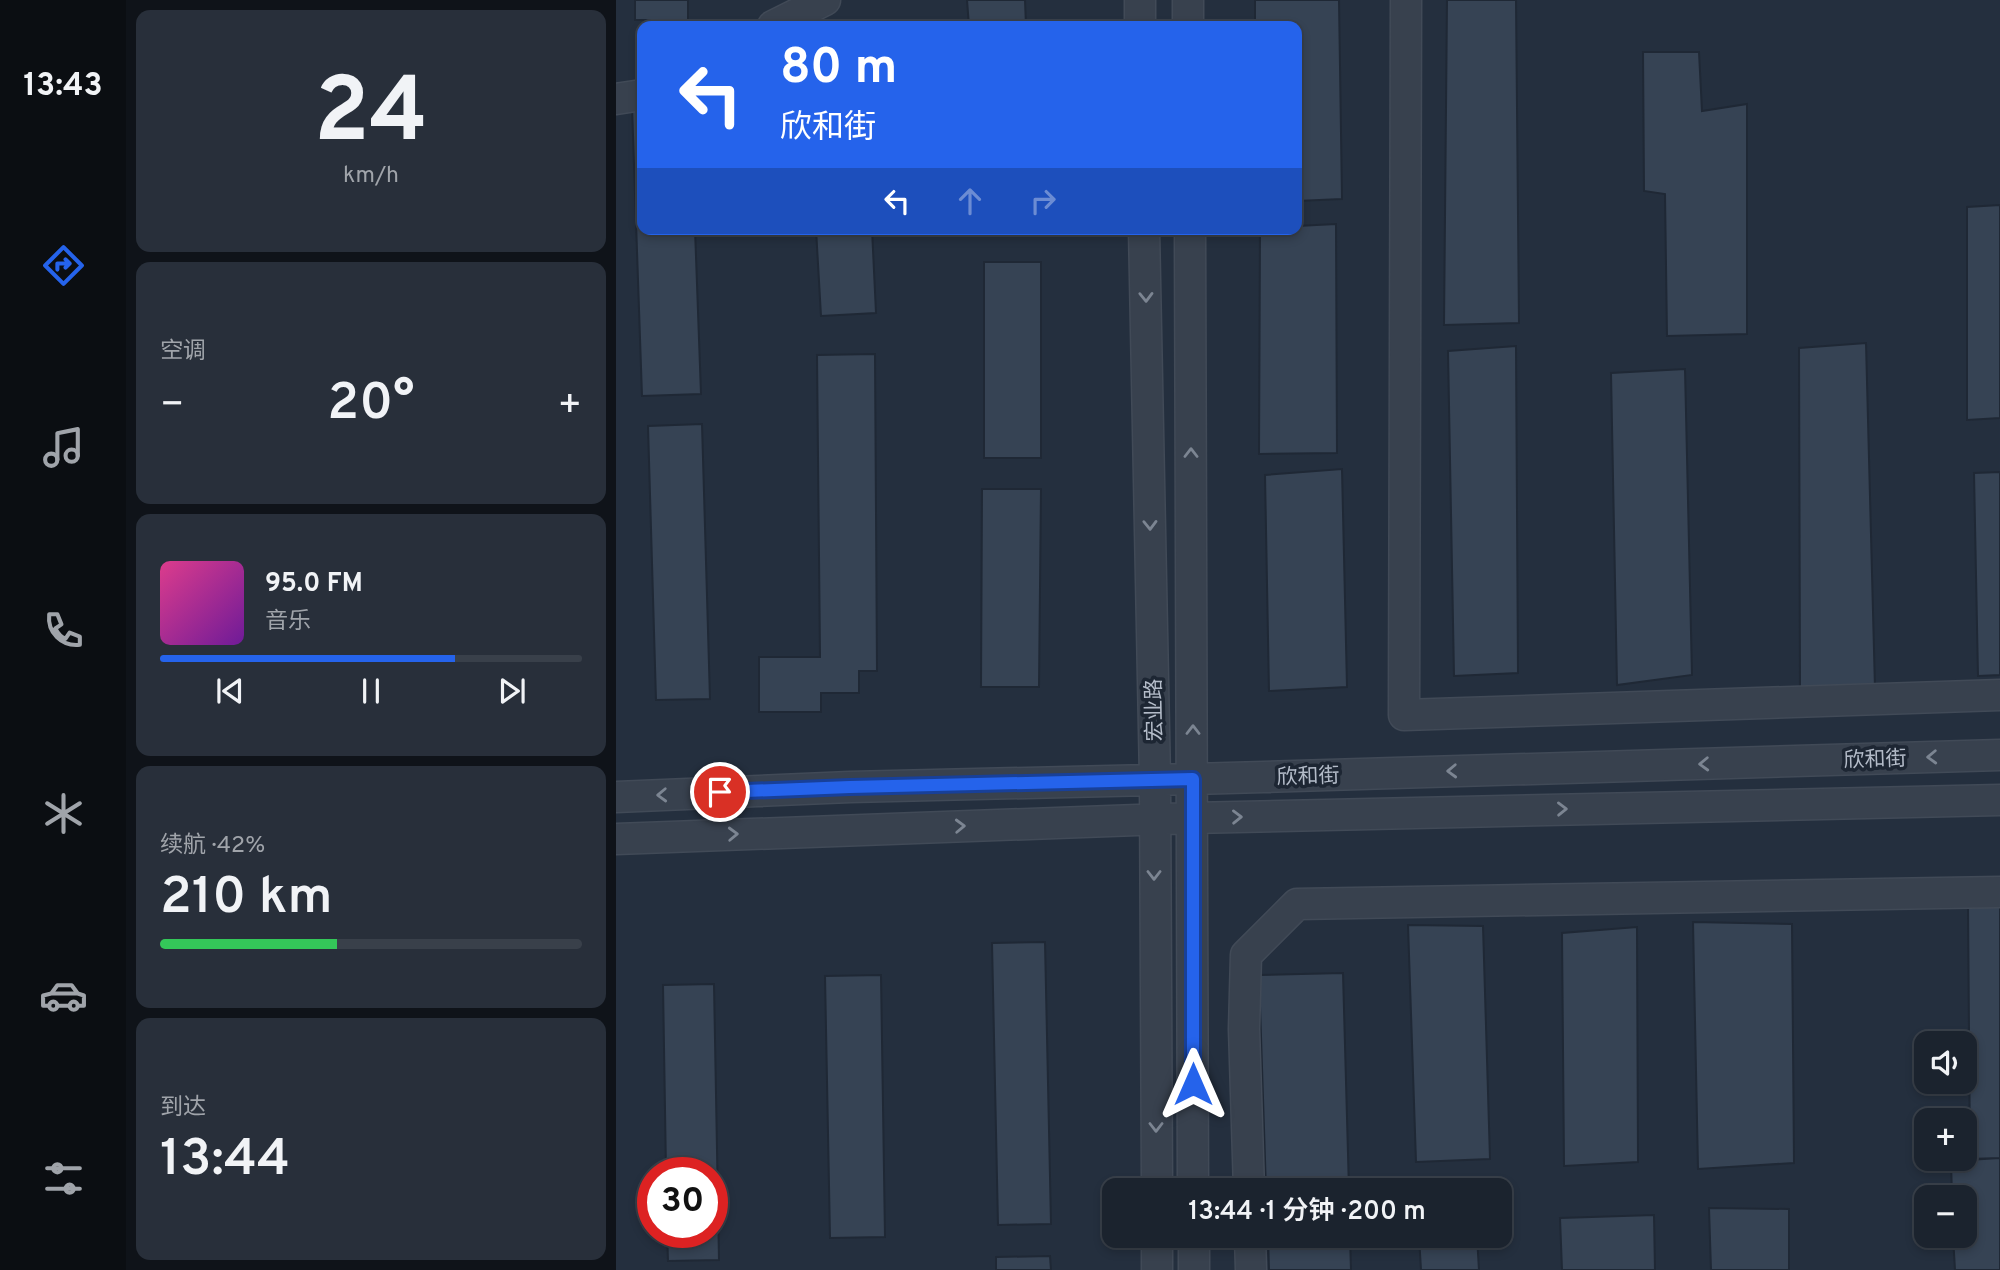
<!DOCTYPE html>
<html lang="zh">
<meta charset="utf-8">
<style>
body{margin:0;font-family:Overpass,"Noto Sans SC",sans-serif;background:#282f3a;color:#f1f3f6;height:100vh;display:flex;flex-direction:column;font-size:26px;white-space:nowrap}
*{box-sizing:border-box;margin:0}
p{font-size:23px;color:#a0a4aa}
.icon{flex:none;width:38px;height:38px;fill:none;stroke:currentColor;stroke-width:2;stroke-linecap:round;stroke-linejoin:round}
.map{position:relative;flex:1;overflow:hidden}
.drawer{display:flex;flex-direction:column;gap:10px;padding:10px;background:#0f1319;width:490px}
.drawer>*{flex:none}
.top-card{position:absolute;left:21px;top:21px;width:665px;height:214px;border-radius:14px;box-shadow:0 4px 10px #0003,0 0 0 2px #39404a;background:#2563eb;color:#fff;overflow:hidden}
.tools{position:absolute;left:1298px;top:1031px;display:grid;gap:14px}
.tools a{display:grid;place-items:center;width:63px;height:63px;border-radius:14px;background:#1b232e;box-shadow:0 4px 10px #0003,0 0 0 2px #39404a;font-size:35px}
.speed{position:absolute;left:21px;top:1157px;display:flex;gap:14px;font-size:35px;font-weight:700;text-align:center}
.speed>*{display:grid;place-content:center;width:91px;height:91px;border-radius:50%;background:#1b232e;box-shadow:0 4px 10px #0003,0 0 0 2px #39404a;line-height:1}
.speed .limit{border:10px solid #d22;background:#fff;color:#111}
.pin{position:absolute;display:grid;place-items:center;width:60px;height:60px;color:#fff;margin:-30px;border:4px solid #fff;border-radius:50%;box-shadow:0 2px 7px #0007}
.me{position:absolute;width:77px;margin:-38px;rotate:0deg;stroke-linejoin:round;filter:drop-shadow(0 0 5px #0008)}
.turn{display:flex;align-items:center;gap:24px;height:147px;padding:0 28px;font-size:32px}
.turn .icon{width:91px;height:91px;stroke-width:2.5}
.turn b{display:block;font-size:49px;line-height:60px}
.lanes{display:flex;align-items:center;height:66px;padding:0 28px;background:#0003;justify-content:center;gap:35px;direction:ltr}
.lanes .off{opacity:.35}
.big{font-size:52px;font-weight:600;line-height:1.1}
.drawer .card{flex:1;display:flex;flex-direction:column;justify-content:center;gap:10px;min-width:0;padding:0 24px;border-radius:14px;background:#282f3a}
.drawer .dial{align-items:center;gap:0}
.dial b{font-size:91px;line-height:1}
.song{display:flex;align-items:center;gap:21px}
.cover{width:84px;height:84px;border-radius:10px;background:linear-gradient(135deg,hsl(330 70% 55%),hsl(280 70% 35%))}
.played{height:7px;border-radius:4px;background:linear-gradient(90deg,#2563eb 70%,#39404a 70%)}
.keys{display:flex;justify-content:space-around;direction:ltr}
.heat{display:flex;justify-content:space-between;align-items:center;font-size:38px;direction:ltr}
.charge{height:10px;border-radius:5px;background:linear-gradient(90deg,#34c759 42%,#39404a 0)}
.trip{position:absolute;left:486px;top:1178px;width:410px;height:70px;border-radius:14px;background:#1b232e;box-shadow:0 4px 10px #0003,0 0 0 2px #39404a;font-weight:600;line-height:70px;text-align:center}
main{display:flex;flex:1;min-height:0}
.tabs{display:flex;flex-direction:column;width:126px;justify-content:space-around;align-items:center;background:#0b0e12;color:#a0a4aa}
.tabs .icon{width:49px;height:49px}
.tabs .on{color:#2563eb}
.tabs b{font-size:32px;color:#f1f3f6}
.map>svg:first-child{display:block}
.building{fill:#364354;stroke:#1f2835;stroke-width:2}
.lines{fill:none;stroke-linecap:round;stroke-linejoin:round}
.minor-casing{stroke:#414a57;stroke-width:33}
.minor{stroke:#38414e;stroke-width:30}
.oneway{stroke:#7c8592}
.route-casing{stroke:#184099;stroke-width:18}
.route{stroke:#2563eb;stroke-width:12}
.labels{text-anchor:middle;stroke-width:7;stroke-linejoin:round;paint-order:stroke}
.street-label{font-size:21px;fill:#b4bcc9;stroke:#1d2633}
</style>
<main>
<nav class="tabs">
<b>13:43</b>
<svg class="icon on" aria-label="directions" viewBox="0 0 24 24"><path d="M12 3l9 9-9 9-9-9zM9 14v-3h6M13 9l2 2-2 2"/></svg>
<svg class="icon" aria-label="music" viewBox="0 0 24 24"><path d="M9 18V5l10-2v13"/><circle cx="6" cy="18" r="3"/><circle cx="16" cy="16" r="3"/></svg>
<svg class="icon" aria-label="phone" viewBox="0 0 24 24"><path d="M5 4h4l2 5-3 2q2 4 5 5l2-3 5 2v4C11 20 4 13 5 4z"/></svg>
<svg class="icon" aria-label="climate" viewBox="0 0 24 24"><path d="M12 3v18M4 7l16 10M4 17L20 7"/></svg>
<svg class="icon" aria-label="car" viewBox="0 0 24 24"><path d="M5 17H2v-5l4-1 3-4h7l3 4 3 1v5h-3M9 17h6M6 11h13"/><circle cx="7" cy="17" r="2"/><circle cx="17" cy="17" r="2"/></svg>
<svg class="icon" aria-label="filters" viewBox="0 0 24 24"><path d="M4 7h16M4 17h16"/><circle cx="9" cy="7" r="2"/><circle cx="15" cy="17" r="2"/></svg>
</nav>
<section class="drawer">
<div class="card dial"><b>24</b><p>km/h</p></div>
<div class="card"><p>空调</p>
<div class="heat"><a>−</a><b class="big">20°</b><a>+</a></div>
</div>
<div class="card">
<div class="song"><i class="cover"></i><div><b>95.0 FM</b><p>音乐</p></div></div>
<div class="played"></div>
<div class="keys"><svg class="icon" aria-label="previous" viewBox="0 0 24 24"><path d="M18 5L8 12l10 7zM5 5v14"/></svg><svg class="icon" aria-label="pause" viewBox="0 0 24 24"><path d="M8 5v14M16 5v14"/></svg><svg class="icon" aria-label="next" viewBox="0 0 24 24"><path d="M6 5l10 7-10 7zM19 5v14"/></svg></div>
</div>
<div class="card"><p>续航 · 42%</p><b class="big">210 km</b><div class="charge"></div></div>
<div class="card"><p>到达</p><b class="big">13:44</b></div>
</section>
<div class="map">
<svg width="1384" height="1270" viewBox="0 0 1384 1270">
<rect width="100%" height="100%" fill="#242f3e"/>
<path class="building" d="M19,0H72V20H19Z
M351,0H409L410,26H353Z
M639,0H723L726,199L681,201V26H639Z
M831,0H900L903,323L828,325Z
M1027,52H1083L1086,111L1131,104V334L1051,336L1049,194L1028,191Z
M16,106H26V229H79L85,394L26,396Z
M1384,205V418L1351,420V207Z
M720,224L721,453L643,454L644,229H681V226Z
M200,229H256L260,313L205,316Z
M365,229H423V230L365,234Z
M368,262H425V458H368Z
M1250,343L1259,688L1184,693L1183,348Z
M900,346L902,673L838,676L832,351Z
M259,354L261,671H243V693H205V712H143V657H204L201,355Z
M1069,369L1076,675L1001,685L995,373Z
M86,424L94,699L40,700L32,426Z
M726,469L731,687L653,691L649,475Z
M1384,472V675L1362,676L1358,473Z
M366,489H425L423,687H365Z
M1384,904V1158L1354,1159L1352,905Z
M1077,922L1176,924L1178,1163L1082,1169Z
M792,925L867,926L874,1159L800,1162Z
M1021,927L1022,1162L948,1166L946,933Z
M429,942L435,1224L382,1225L376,943Z
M727,973L733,1190H650L643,975Z
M265,975L269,1237L214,1238L209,976Z
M98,984L103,1260L52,1261L51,1232H96V1172H50L47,985Z
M1384,1158V1270H1339L1337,1236H1349V1197H1336L1335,1161Z
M1093,1208L1173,1209V1270H1095Z
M1038,1215L1039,1270H946L944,1218Z
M652,1236H734L735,1270H653Z
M803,1236H861L863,1270H805Z
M434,1256L435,1270H380V1257Z"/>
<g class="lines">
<defs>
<path id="minor" d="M524,0V26
M572,0V26
M790,0L788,715L1384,695
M157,26L209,0
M0,99L26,95
M528,229L539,780L541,1190
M574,229L577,1190
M0,797L234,787L577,779L1384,755
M0,839L575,818L1384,800
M633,1190L628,1029L630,955L681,904L1384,892
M541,1236V1270
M578,1236V1270
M634,1236L635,1270"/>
</defs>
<use href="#minor" class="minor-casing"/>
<use href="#minor" class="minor"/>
</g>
<defs><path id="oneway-chevron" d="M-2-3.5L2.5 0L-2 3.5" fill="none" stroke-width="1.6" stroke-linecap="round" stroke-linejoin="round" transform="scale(1.75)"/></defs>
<g class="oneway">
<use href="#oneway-chevron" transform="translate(530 297) rotate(89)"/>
<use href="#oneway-chevron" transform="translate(575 453) rotate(-90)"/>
<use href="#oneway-chevron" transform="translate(534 525) rotate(89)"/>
<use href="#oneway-chevron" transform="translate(577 730) rotate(-90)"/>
<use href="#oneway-chevron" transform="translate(1316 757) rotate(178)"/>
<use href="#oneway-chevron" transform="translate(1088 764) rotate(178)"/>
<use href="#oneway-chevron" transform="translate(836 771) rotate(178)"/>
<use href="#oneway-chevron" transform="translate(46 795) rotate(178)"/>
<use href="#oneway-chevron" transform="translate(946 809) rotate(-1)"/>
<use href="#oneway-chevron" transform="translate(621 817) rotate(-1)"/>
<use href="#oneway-chevron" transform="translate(344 826) rotate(-2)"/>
<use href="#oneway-chevron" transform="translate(117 834) rotate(-2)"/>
<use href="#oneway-chevron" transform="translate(538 875) rotate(90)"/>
<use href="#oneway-chevron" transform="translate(540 1127) rotate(90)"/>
</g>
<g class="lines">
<defs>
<path id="route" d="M104,792L234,787L577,779V1084"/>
</defs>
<use href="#route" class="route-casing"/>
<use href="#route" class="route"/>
</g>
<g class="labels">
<g class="street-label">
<text transform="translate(538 710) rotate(-91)" y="7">宏业路</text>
<text transform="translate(1259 759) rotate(-2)" y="7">欣和街</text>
<text transform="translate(692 776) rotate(-2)" y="7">欣和街</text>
</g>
</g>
</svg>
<div class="tools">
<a><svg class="icon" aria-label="sound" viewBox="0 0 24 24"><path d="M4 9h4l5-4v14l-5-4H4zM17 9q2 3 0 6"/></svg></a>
<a>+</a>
<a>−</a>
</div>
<div class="speed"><div class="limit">30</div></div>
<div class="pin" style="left:104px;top:792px;background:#d93025"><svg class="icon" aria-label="arrive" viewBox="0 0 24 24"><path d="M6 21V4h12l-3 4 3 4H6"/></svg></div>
<svg class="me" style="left:577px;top:1084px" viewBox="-20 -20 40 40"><path d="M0-17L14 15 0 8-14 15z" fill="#2563eb" stroke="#fff" stroke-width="4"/></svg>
<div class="trip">13:44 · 1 分钟 · 200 m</div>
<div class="top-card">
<div class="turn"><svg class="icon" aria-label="left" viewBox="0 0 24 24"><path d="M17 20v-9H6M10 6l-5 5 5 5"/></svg><div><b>80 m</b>欣和街</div></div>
<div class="lanes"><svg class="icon" aria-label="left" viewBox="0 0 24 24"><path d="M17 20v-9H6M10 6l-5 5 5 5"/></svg><svg class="icon off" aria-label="ahead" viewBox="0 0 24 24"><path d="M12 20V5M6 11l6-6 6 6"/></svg><svg class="icon off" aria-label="right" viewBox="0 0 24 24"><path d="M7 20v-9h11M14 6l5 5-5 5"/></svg></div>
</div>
</div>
</main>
